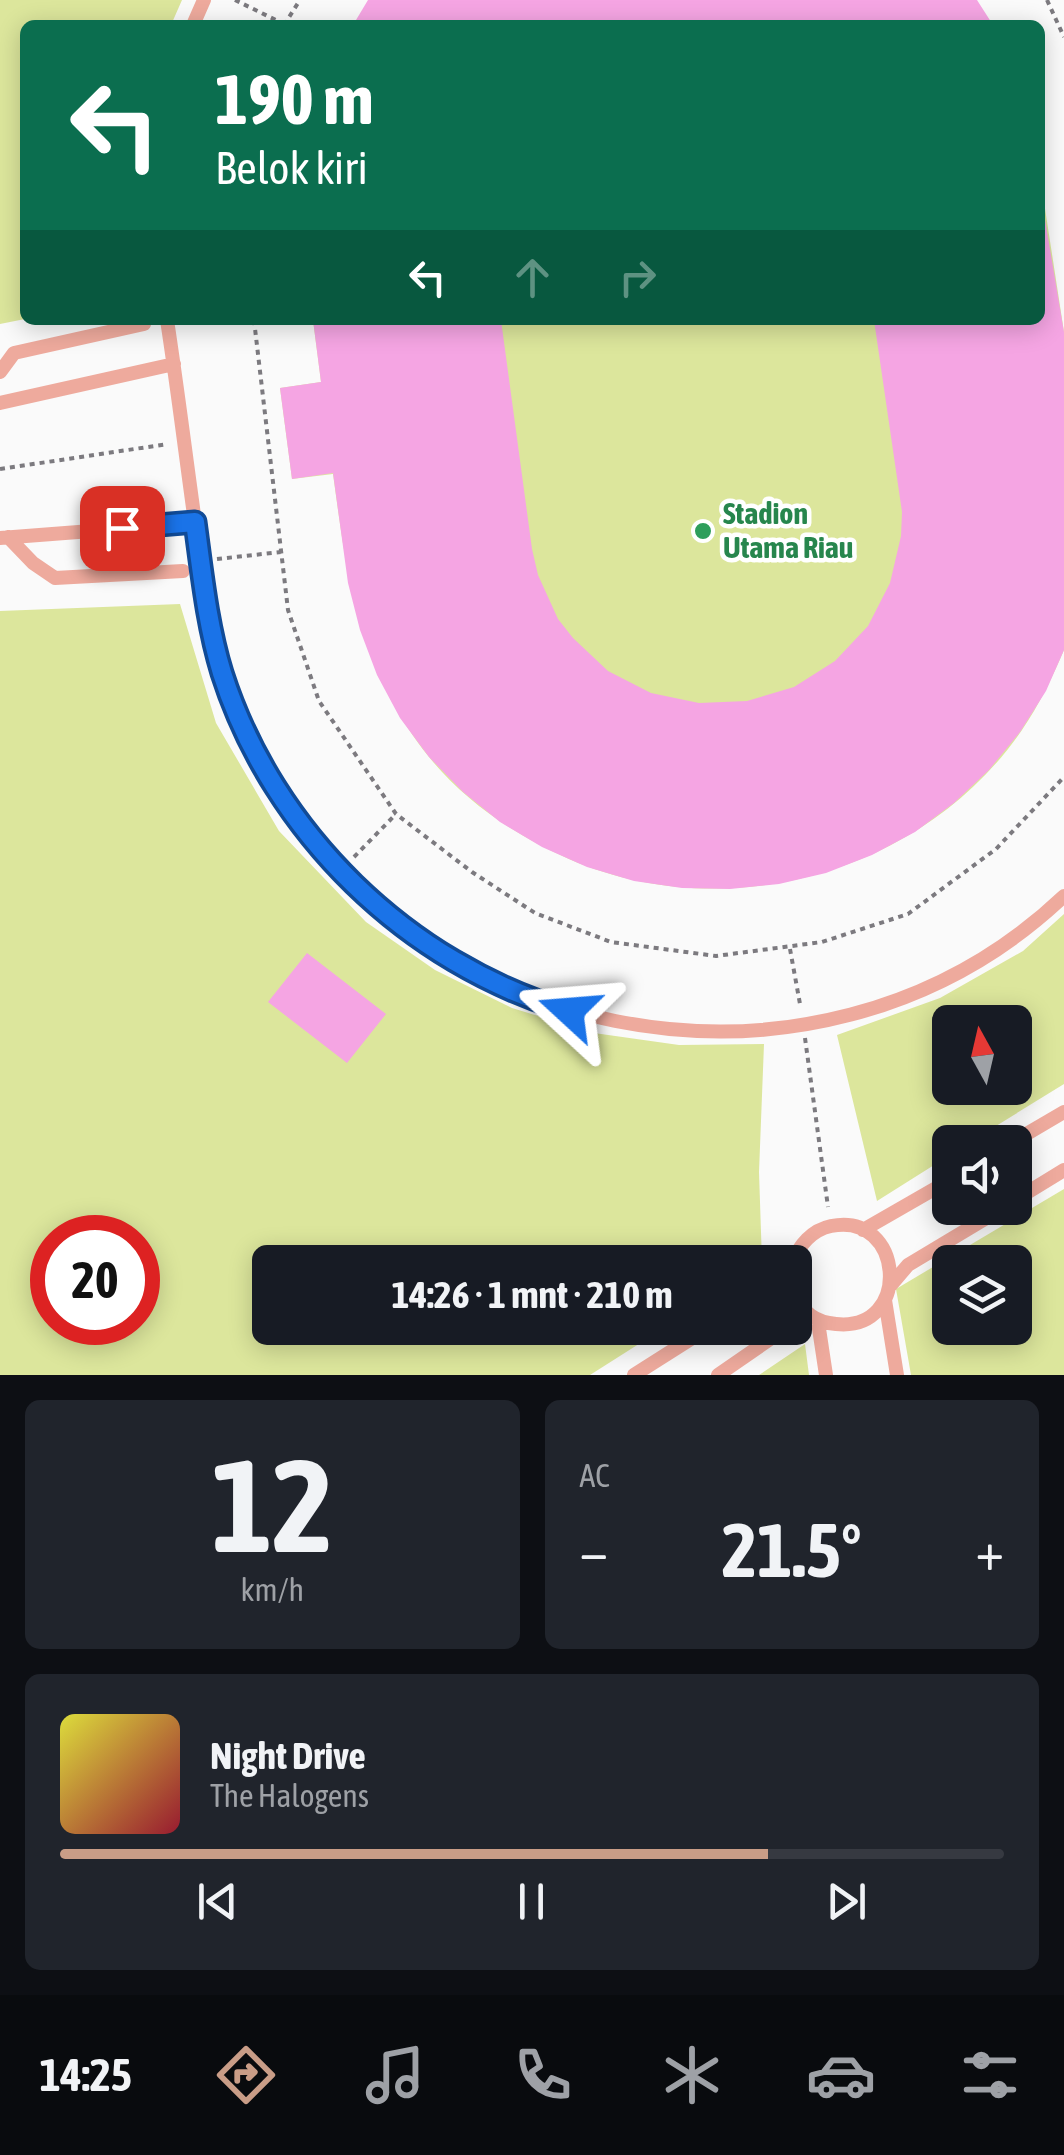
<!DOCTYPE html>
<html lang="id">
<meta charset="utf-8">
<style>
body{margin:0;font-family:"Asap Condensed",sans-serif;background:#20242c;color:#f1f3f6;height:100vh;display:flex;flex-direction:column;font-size:38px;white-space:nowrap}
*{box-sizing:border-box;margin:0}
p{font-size:32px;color:#9ea1a6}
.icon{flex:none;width:55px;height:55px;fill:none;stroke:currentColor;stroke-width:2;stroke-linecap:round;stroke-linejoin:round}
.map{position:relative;height:1375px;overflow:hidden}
.drawer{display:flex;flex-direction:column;gap:25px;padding:25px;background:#0d0f14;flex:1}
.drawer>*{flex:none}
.banner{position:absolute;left:20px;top:20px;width:1025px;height:305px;border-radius:15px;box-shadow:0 5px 25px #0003;background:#0b6e4f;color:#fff;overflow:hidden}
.needle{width:65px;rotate:352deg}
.fabs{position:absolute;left:932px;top:1005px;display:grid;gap:20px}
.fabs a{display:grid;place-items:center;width:100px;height:100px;border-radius:15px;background:#171b24;box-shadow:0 5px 25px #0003;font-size:50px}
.speed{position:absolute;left:30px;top:1215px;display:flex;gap:20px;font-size:50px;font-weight:700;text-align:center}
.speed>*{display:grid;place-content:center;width:130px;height:130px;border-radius:50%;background:#171b24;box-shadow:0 5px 25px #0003;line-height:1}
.speed .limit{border:15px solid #d22;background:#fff;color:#111}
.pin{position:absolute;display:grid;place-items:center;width:85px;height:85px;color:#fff;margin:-42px;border-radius:20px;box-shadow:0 5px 15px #0006}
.me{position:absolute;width:110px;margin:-55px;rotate:289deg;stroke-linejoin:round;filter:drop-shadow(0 0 8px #0008)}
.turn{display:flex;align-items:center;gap:35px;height:210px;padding:0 30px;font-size:45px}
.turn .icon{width:130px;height:130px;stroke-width:2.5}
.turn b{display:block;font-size:70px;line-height:85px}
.lanes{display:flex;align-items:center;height:95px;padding:0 30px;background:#0003;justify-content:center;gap:50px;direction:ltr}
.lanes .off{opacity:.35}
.big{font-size:75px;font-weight:700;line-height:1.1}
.drawer .widget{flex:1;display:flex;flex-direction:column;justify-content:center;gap:15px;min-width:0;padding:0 35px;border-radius:15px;background:#20242c}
.drawer .dial{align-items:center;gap:0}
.dial b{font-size:130px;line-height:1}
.song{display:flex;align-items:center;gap:30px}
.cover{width:120px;height:120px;border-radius:15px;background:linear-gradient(135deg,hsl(60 70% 55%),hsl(350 70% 35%))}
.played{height:10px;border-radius:5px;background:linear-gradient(90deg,#c99d87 75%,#363941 75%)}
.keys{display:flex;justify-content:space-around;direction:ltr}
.heat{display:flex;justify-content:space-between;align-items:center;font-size:55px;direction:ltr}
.drawer .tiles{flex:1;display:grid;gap:25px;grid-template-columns:1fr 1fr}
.widget:last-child{grid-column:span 2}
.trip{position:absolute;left:252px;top:1245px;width:560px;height:100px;border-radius:15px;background:#171b24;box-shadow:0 5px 25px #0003;font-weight:700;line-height:100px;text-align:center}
.menu{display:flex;height:160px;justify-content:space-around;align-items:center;background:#090b0e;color:#9ea1a6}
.menu .icon{width:70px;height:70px}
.menu .current{color:#c99d87}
.menu b{font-size:45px;color:#f1f3f6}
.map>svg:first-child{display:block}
.green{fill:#dce69c;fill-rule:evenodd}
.building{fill:#f5a5e3}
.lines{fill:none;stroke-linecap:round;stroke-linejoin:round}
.path{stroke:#7c7a7f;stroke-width:4;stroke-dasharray:5 5;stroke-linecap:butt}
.service{stroke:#eeaa9d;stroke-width:14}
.route-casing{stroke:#114b97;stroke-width:25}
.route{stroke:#1a73e8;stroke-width:18}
.leisure-dot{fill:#2e9e5b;stroke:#fff;stroke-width:4}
.labels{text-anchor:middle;stroke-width:9;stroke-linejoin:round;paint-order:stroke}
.leisure-label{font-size:30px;font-weight:bold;fill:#27864d;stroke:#fff;text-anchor:start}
</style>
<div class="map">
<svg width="1064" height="1375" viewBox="0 0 1064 1375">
<rect width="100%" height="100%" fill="#fafafa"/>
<path class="green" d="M0,0H182L171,25H25V319L0,324Z
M1040,176L1064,332V650C1052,678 1039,705 1022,730C924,873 727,928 569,859C517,836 466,803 429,757C358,667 348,583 333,474L292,479L280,388L321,382L313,320H1040Z
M180,604L216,723L279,831L366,922L435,970L512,1008L594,1033L679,1045L764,1044L759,1172L762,1262H270V1328H664L590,1375H0V611ZM52,1238H138V1322H52Z
M1064,914V1084L970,1142H950V1155L877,1201L837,1035L940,998L1023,951ZM1015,1022V1088H950V1022Z
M1064,1189V1375H911L896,1289ZM950,1262H1015V1328H950Z
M805,1344L809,1375H759Z"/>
<path class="building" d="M368,0H977L993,25H353Z
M1040,190L1064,332V650L1046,691L1020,732L989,770L954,803L915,832L872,855L826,873L779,884L730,889L682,888L634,881L587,867L542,847L500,822L463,792L429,757L400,718L377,675L360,630L348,583L333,473L292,479L280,388L321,382L313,320H501L532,549L538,575L558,619L573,638L608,671L651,693L699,703L747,701L794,687L835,661L868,626L890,583L901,536L902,512L874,320H1040Z
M307,953L386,1014L347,1063L268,1002Z"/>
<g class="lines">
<path class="path" d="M235,0L284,24
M1047,0L1064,37
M284,25L300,0
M254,320L288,610L319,701L396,814L472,872L535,913L611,942L716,956L822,942L908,914L996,849L1064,777
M0,469L168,444
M217,559L281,552
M354,857L396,814
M790,949L800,1004
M805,1038L828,1207"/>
<path class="service" d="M193,25L204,0
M167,320C177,385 185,450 194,515C204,591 214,665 246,735C390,1046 814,1133 1064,896
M0,372L14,353L144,324
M0,403L174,364
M8,537L33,563L55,578L183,571
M0,538L195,523
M1013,1142L1064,1112
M1015,1200L1064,1170
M863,1230L950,1180
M793,1262C799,1245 812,1230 831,1226C904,1211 913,1332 836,1324C814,1322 804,1313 795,1294
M891,1285L908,1265L1003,1208
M885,1300L897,1375
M818,1322L826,1375
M634,1375L708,1328
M718,1375L786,1328"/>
</g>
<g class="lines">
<defs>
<path id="route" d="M122,528L195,522C202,573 207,624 222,673C273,833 408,964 569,1011"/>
</defs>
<use href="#route" class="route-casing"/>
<use href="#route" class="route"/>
</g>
<circle class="leisure-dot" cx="703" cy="531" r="10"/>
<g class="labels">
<g class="leisure-label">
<text x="723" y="524">Stadion<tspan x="723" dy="34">Utama Riau</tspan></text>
</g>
</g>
</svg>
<div class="fabs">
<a><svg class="needle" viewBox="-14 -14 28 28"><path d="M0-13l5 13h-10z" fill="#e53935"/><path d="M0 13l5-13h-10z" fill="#9ea1a6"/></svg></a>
<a><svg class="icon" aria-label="sound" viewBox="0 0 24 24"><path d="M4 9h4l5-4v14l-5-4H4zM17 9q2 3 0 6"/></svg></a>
<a><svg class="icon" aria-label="layers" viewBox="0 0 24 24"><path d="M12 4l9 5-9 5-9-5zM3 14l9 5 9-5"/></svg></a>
</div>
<div class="speed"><div class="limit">20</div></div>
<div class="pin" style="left:122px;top:528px;background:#d93025"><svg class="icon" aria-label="arrive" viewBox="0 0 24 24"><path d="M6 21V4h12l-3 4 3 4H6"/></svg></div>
<svg class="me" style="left:569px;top:1011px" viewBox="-20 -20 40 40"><path d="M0-17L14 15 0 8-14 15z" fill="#1a73e8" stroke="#fff" stroke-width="4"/></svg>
<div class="trip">14:26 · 1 mnt · 210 m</div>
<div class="banner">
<div class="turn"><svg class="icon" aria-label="left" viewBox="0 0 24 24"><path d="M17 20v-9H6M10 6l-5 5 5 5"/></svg><div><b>190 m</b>Belok kiri</div></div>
<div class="lanes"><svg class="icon" aria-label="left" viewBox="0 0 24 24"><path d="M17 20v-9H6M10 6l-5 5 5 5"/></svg><svg class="icon off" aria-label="ahead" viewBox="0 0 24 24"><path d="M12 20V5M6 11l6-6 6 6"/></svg><svg class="icon off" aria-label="right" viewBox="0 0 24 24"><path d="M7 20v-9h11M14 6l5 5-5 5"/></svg></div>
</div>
</div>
<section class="drawer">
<div class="tiles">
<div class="widget dial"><b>12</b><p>km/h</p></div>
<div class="widget"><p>AC</p>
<div class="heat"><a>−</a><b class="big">21.5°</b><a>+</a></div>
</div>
<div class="widget">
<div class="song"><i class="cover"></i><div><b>Night Drive</b><p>The Halogens</p></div></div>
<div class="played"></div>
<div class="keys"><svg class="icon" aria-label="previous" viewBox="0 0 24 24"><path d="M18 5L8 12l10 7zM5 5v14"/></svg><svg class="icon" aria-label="pause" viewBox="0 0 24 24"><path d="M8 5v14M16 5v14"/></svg><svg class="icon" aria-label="next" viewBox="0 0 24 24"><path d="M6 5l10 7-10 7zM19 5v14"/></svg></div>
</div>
</div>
</section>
<nav class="menu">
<b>14:25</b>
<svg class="icon current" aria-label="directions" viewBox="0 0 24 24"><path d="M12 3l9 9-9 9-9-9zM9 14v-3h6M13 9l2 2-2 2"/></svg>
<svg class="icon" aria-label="music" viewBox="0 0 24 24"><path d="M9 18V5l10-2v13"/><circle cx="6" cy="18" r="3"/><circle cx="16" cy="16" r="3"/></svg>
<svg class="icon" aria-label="phone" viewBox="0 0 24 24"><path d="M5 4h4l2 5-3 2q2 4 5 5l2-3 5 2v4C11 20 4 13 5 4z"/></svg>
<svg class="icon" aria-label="climate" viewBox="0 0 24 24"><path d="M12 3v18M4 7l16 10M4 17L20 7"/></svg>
<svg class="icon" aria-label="car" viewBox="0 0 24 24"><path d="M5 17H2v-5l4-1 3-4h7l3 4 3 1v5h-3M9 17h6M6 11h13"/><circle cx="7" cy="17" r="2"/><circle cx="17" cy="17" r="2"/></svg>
<svg class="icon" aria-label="filters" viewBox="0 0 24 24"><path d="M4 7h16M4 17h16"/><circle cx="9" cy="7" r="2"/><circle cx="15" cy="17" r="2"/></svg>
</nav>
